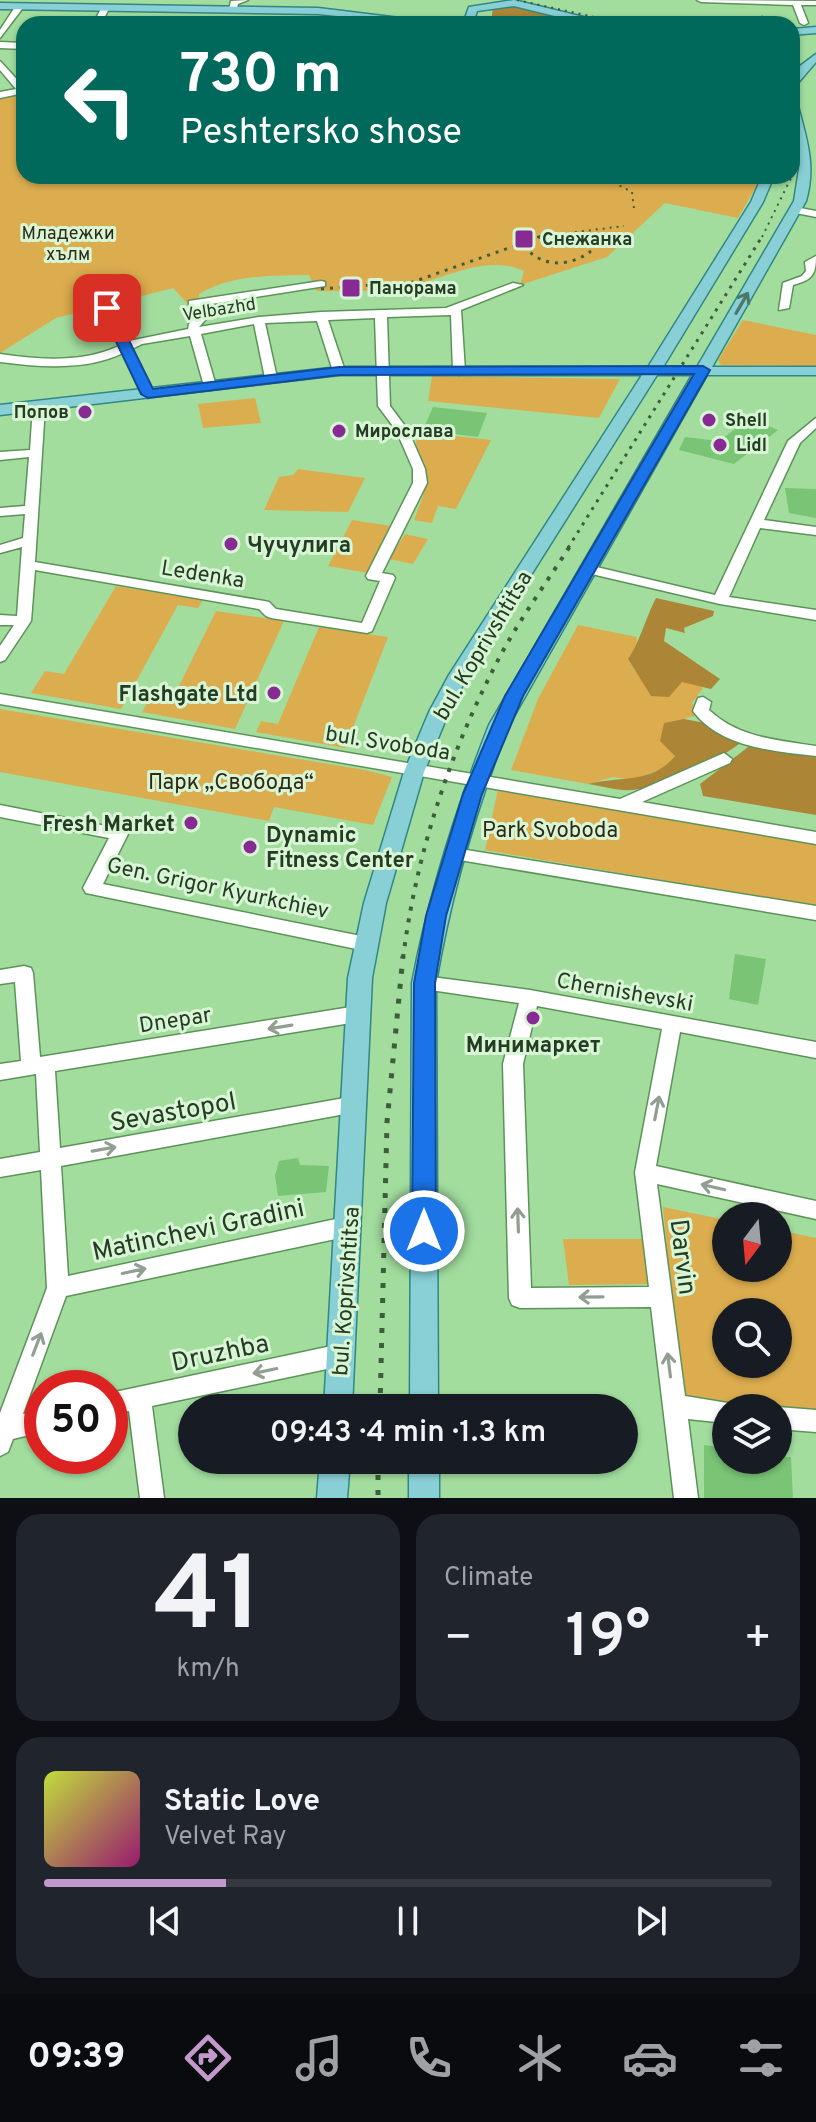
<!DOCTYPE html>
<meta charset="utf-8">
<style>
body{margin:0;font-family:Overpass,sans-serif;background:#20242c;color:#f1f3f6;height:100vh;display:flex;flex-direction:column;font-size:30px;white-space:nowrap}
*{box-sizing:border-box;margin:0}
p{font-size:26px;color:#9ea1a6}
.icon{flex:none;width:44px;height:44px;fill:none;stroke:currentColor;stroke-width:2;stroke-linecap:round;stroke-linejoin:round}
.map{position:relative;height:1498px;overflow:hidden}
.sheet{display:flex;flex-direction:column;gap:16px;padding:16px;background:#0d0f14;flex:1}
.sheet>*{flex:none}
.hud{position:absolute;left:16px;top:16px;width:784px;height:168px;border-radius:24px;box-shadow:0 2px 6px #0004;background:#00695c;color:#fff;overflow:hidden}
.needle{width:52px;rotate:196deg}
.buttons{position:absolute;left:712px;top:1202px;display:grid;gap:16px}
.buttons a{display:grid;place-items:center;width:80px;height:80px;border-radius:50%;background:#171b24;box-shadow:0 2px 6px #0004;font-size:40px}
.speed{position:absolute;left:24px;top:1370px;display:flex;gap:16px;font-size:40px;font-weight:700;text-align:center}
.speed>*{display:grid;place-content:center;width:104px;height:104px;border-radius:50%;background:#171b24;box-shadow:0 2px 6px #0004;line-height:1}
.speed .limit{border:12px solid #d22;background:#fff;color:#111}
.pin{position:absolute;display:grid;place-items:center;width:68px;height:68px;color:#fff;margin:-34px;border-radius:16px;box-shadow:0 4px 12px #0006}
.me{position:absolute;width:88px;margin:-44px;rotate:0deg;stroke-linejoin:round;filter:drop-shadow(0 0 6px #0008)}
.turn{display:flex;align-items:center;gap:28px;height:168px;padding:0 32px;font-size:36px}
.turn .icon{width:104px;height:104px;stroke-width:2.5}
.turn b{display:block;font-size:56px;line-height:68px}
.big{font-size:60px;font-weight:600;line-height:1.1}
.sheet .card{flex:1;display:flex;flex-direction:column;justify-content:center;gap:12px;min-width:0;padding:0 28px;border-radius:24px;background:#20242c}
.sheet .dial{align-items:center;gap:0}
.dial b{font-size:104px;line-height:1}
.song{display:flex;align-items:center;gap:24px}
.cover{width:96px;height:96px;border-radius:12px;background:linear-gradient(135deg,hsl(70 70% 55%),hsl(320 70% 35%))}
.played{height:8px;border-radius:4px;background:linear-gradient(90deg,#c299ca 25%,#363941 25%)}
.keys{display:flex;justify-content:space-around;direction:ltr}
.heat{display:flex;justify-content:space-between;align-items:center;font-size:44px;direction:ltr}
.sheet .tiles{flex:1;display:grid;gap:16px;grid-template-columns:1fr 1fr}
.card:last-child{grid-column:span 2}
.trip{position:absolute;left:178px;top:1394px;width:460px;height:80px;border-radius:40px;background:#171b24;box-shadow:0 2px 6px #0004;font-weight:600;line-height:80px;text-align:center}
.menu{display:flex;height:128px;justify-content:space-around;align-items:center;background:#090b0e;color:#9ea1a6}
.menu .icon{width:56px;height:56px}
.menu .current{color:#c299ca}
.menu b{font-size:36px;color:#f1f3f6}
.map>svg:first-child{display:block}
.green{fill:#dcad4e;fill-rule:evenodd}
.forest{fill:#ac8636}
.building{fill:#79c475}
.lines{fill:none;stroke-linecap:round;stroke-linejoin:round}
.minor-casing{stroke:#5c9359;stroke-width:3}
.major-casing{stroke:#328784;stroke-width:3}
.minor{fill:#fff;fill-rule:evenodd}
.major{fill:#88d0d5;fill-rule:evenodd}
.rail-far3{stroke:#3e5d3c;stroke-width:2;stroke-dasharray:2 5;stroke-linecap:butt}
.rail-far2{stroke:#3e5d3c;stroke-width:3;stroke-dasharray:3 6;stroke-linecap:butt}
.rail-far1{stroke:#3e5d3c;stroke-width:4;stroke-dasharray:4 8;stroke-linecap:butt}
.rail{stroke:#3e5d3c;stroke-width:5;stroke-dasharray:5 10;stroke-linecap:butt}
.oneway{stroke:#4c776a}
.oneway2{stroke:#929e91}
.route{fill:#1a73e8;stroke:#114b97;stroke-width:2}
.poi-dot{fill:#882a94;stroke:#d8f5d5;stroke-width:3}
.labels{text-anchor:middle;stroke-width:6;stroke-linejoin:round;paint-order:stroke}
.far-park-label{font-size:18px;fill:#312816;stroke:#d8f5d5}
.far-poi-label{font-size:18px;font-weight:bold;fill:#243c23;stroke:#d8f5d5;text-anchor:start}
.far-street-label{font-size:18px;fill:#243c23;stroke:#d8f5d5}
.poi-label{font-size:22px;font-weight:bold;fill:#243c23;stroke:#d8f5d5;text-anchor:start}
.street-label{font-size:22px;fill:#243c23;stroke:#d8f5d5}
.park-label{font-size:22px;fill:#312816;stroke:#d8f5d5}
.near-street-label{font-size:26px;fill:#243c23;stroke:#d8f5d5}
</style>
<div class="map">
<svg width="816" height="1498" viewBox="0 0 816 1498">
<rect width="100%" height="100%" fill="#a2dd9e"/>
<path class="green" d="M195,16L316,19L362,24H193Z
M24,92V176H758L759,182L738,218L665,203L607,257L520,285L524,271C484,252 437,283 397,289C370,292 342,291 316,291L309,275C272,276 231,274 199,294V299L188,304L173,288L56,318L0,353V97Z
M743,320L816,335V366L721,365L718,360Z
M432,376L620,379L599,418L428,401Z
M255,398L261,423L203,428L198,404Z
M418,432L491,440L456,509L438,506L432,523L414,520L423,496L416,442Z
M298,469L365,478L348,512L264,510L279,477L293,475Z
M352,520L391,526L368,573L328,566Z
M405,534L428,539L413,564L389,559Z
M116,586L203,600L198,608L178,605L121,709L31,693L45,671L64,674Z
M216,611L284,621L235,729L142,712L153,693L174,696Z
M578,625L637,637L636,649L628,659L635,671L694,682L703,688L692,703L698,715L684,719L675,756L665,768L632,780L613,777L588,784L511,770L538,699Z
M319,627L388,637L345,748L256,732L261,721L278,724Z
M0,709L365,770L392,777L373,825L274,807L269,821L0,772Z
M498,789L816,843V906L485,850Z
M663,1207L726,1220V1268H778V1230L816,1238V1411L681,1399ZM726,1312H778V1364H726Z
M563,1239H643L648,1284L569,1285Z"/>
<path class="forest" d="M506,5L587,24H491L493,6Z
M656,598L714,611L713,616L684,628L685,633L666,628L664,641L720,679L711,689L682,682L669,697L651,696L628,659C638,646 647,615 656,598Z
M684,719L705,723L742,742C711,764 670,787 632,790C618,791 602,786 588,784C619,776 653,784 675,756L660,741L664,723Z
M752,744L816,754V815L703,796L700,784Z"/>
<path class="building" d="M433,407L487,413L478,437L423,430Z
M750,418L778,430L734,464L679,450L685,437L719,441Z
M785,488L816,489V518L789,513Z
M735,954L766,959L758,1005L729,999Z
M298,1158L300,1165L329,1166L326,1192L278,1196L275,1176L279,1161Z
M704,1445L726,1448V1460L791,1457L793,1498H704Z"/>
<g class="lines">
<defs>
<path id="minor" d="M248,0L238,4L236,12L229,10L231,1Z
M697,0L816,1V5H801L808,23L804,25L800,23L793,5L701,2Z
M103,5L110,7L101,24H93Z
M15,7L22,9L0,38V30Z
M0,42L24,43V49L0,48Z
M0,61L24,87V93L0,98V92L16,89L0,70Z
M795,207L816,211V217L791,212L790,210Z
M816,256C816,275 812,280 793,285L789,308L779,310L783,283L802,276L806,271L805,262Z
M321,281L325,282V286L205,305L214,310L199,327L259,317L321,312L446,308L513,283L523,285L461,310L465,371L459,375L453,371L451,315L387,317L390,406L408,430L425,469L427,483L382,573L393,575L395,578L372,631L367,633L271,618L266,616L259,609L35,570L31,621L5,660L0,662V646L14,625H0V615L17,616L22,547L0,553V545L23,538L25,514L0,516V508L25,506L29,457L0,460V452L30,450L33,407L39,403L45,407L35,562L264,601L269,602L276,609L362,623L380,581L368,579L366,576L413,483V469L396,430L378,406L375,318L328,320L345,371L339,375L333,371L317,321L265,323L277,378L271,382L265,378L254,324L201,334L216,386L210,390L204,386L190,336L142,344L132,349L154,394L148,398L142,394L123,353C86,371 39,367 0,362V354C39,360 82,363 119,346L101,308L103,306H111L129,341L188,329L189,324L201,311L189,305V301Z
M816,418V428L800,443L764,520L816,527V535L760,528L729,597L816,610V620L720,604L583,572L581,569L588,565L715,595L788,441Z
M0,694L620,799L724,753L732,759L730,763L642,802L816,832V844L0,704Z
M703,697L711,702L709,710C739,738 777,740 816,746V756C774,751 721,748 693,711L698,698Z
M0,805L126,830L128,834L103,884L366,937L372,939L375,944L372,949L366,951L86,893L83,888L109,838L0,817Z
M454,848L816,906V920L448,858L445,854L448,850Z
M24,966L31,968L33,973L40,1057L357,1006L364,1009L366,1014L364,1019L357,1022L55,1071L60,1148L356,1096L363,1098L366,1104L363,1110L356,1112L61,1166L68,1276L350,1216L357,1219L361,1226L357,1233L350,1236L66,1296L23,1414L42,1410V1432L13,1439L8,1452L0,1456V1413L47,1288L41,1170L0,1177V1159L40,1152L36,1074L0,1080V1064L21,1061L15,982L0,984V970Z
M424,976L530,990L816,1042V1058L680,1032L656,1166L816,1201V1219L657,1184L685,1396L734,1404L736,1408H726V1423L688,1419L698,1498H674L651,1307L520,1308L512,1305L509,1298L503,1064L519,1003L417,988L415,983L417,978ZM537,1006L662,1029L635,1172L649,1287L531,1288L523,1064Z
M341,1344L349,1347L352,1355L349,1363L341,1366L152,1406L164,1498H140L129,1411L110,1415V1393Z
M778,1407L816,1410V1432L778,1429V1408H774Z"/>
<path id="major" d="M514,0L604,22L605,24H587L514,6L477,11L475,17L484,24H472L465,18L469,7Z
M0,3L318,8L449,24H414L318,14L0,9Z
M762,17L775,24H753Z
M816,27V33L792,35V29Z
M816,54V62L792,90L796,69Z
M792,103L798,106C807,140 816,166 806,201L712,367H816V375H707L509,725C476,809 451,894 436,983L438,1408H410L412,983C429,894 456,809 489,725L692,375H657L468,675L449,712L424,772L386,903L372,978L352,1408H324L348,978L364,903L404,772L429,712L449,675L642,375H339L0,415V405L339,367H648L751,202L762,176H774L763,202L663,367H697L794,201L800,163L792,127Z
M320,1460H350L347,1498H317Z
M409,1460H439V1498H409Z"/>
</defs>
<use href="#minor" class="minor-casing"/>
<use href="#major" class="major-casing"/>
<use href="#minor" class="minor"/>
<use href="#major" class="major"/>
<path class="rail-far3" d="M517,0L626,24
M792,155V173
M601,176L632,192L634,209
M561,234L574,237
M561,234L624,226
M537,237L561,234
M540,237L561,234
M762,237L792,176"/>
<path class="rail-far2" d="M551,235L530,240L527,249C544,268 570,266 590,252L587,244L566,235
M321,289L413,282L545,235
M568,548L763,235"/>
<path class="rail-far1" d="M403,958C416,856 448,757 495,666C516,624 545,585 570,546"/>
<path class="rail" d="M380,1408L387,1122L403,956
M378,1460V1498"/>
</g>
<defs><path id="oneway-shaft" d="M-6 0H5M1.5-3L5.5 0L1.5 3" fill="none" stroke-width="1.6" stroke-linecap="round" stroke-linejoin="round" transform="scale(2)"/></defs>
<use class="oneway" href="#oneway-shaft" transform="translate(742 303) rotate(-60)"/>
<g class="oneway2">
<use href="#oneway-shaft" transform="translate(280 1027) rotate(171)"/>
<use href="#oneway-shaft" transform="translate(657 1108) rotate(-79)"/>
<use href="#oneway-shaft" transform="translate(104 1149) rotate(-10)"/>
<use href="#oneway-shaft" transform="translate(713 1187) rotate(-167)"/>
<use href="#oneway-shaft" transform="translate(518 1220) rotate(-92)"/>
<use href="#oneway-shaft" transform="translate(134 1271) rotate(-12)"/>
<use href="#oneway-shaft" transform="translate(591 1297) rotate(179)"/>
<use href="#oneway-shaft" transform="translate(37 1344) rotate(-69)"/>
<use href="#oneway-shaft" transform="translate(669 1365) rotate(-97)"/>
<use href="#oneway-shaft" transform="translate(265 1371) rotate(168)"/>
</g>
<path class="route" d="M107,304L113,308L153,389L339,367L703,366L710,370L523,696L482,794L446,916L435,983L436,1231L432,1239L424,1242L415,1239L412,1231L414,983L426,916L463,794L505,696L694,374L339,375L148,398L141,394L100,308Z"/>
<g class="poi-dot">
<rect x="514" y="229" width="20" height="20" rx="4"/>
<rect x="341" y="278" width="20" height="20" rx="4"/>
<circle cx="85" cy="412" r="8"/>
<circle cx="709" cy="420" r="8"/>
<circle cx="339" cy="431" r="8"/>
<circle cx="720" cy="445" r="8"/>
<circle cx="231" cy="544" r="8"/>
<circle cx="274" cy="693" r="8"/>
<circle cx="191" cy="823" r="8"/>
<circle cx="250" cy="847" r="8"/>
<circle cx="533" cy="1018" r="8"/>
</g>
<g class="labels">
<g class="far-park-label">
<text x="68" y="239">Младежки<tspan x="68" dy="21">хълм</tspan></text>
</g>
<g class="far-poi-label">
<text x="542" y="245">Снежанка</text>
<text x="369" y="294">Панорама</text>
<text x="69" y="418" text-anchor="end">Попов</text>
<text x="725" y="426">Shell</text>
<text x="355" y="437">Мирослава</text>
<text x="736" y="451">Lidl</text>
</g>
<g class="far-street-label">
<text transform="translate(219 309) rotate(-9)" y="6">Velbazhd</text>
</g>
<g class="poi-label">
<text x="247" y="552">Чучулига</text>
<text x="258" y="701" text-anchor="end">Flashgate Ltd</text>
<text x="175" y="831" text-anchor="end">Fresh Market</text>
<text x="266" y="842">Dynamic<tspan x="266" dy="25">Fitness Center</tspan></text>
<text x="533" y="1052" text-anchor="middle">Минимаркет</text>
</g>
<g class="street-label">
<text transform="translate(203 573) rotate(9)" y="8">Ledenka</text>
<text transform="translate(482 645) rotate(-59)" y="8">bul. Koprivshtitsa</text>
<text transform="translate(388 742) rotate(9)" y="8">bul. Svoboda</text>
<text transform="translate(218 887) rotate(12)" y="8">Gen. Grigor Kyurkchiev</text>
<text transform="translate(625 991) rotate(10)" y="8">Chernishevski</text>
<text transform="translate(175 1019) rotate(-9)" y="8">Dnepar</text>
<text transform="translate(345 1291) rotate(-86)" y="8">bul. Koprivshtitsa</text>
</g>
<g class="park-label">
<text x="231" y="789">Парк „Свобода“</text>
<text x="550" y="837">Park Svoboda</text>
</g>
<g class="near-street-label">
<text transform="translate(173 1111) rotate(-10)" y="9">Sevastopol</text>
<text transform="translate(198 1229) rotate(-12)" y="9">Matinchevi Gradini</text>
<text transform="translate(684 1257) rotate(83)" y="9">Darvin</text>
<text transform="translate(220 1352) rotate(-12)" y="9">Druzhba</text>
</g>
</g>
</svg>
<div class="buttons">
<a><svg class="needle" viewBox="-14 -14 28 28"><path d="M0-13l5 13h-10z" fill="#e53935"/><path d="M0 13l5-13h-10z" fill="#9ea1a6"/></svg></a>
<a><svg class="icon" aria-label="search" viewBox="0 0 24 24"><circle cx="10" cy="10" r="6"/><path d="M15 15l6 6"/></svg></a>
<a><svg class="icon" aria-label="layers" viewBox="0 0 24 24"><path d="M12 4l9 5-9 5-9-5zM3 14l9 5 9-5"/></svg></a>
</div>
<div class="speed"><div class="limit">50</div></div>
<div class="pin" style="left:107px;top:308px;background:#d93025"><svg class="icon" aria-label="arrive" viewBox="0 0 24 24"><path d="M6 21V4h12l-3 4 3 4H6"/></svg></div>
<svg class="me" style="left:424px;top:1231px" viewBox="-20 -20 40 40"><circle r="17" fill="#1a73e8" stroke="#fff" stroke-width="3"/><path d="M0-11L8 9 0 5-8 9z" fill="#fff"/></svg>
<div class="trip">09:43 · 4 min · 1.3 km</div>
<div class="hud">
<div class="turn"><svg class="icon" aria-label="left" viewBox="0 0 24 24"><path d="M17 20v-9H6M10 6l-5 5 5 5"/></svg><div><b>730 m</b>Peshtersko shose</div></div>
</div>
</div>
<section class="sheet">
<div class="tiles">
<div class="card dial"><b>41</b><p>km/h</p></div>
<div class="card"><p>Climate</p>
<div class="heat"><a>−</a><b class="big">19°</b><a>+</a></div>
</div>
<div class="card">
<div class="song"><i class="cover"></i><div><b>Static Love</b><p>Velvet Ray</p></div></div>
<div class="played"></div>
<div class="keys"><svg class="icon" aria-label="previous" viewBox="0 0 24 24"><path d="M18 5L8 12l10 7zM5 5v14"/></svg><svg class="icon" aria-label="pause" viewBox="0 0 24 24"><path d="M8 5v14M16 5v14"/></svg><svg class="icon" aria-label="next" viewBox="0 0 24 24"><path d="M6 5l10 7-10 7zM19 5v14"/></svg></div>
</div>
</div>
</section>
<nav class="menu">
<b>09:39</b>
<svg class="icon current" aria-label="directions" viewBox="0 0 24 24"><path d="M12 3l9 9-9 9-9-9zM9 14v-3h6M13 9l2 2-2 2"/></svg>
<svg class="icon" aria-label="music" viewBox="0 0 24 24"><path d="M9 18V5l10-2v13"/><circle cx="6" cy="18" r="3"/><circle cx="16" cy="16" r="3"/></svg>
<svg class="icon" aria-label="phone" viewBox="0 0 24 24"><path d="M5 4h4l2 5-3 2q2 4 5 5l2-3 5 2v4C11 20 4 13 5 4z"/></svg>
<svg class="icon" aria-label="climate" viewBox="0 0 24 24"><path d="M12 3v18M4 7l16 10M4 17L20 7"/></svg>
<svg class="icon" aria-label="car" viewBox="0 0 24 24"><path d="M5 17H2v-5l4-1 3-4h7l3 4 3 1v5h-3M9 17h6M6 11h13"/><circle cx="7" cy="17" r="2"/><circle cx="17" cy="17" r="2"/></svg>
<svg class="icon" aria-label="filters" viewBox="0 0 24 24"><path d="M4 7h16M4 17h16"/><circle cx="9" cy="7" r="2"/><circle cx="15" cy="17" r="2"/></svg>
</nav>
